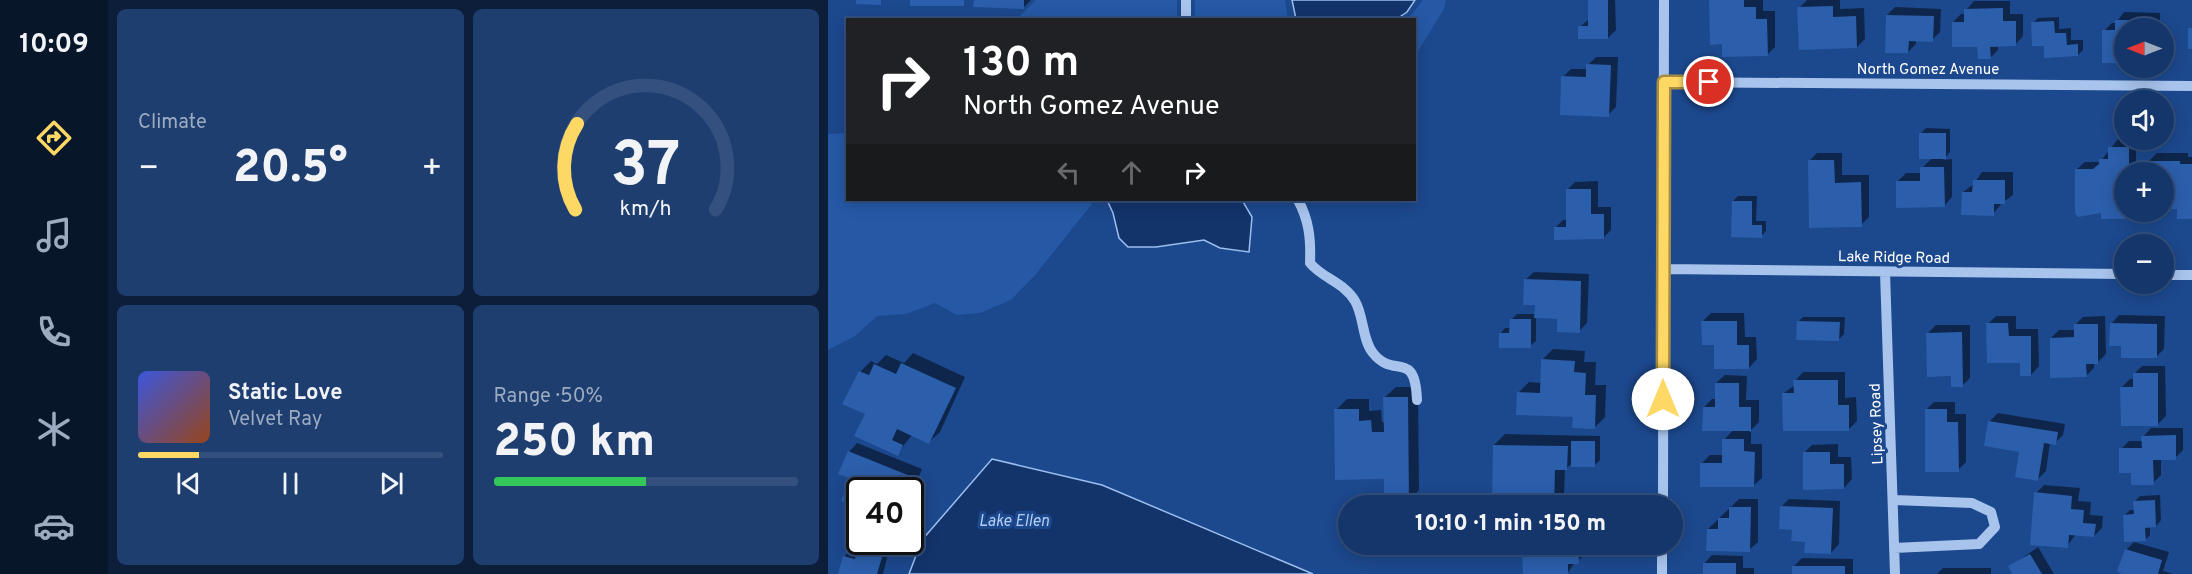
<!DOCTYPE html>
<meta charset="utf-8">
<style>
body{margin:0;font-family:Overpass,sans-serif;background:#1e3e70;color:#f1f3f6;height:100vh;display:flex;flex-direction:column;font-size:22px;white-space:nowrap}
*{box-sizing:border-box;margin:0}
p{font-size:20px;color:#9dabc1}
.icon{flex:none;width:33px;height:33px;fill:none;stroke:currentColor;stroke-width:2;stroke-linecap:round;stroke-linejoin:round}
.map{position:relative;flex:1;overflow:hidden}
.details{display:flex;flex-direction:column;gap:9px;padding:9px;background:#0c1e3a;width:720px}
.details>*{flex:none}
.guide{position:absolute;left:18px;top:18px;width:570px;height:183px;border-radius:0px;box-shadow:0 3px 15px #0003,0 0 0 2px #34507e;background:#202124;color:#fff;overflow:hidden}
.needle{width:39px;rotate:270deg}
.controls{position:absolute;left:1286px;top:18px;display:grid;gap:12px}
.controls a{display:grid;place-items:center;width:60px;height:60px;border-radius:50%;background:#15366a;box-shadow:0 3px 15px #0003,0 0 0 2px #34507e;font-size:30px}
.speed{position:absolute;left:18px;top:477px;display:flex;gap:12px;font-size:30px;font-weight:700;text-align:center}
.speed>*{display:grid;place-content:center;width:78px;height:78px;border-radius:50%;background:#15366a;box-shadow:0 3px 15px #0003,0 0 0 2px #34507e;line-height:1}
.speed .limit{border:3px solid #111;border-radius:9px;background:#fff;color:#111}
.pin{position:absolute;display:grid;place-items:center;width:51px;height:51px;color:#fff;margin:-26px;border:3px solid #fff;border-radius:50%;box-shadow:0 2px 6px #0007}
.me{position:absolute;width:66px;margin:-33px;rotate:0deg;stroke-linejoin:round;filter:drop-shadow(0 0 4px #0008)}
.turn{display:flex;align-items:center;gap:21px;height:126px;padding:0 18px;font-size:27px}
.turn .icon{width:78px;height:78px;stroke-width:2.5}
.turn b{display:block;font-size:42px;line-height:51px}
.lanes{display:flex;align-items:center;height:57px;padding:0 18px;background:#0003;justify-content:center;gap:30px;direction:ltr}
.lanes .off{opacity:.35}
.big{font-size:45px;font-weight:800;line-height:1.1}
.details .widget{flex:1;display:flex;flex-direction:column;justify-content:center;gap:9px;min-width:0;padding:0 21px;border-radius:9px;background:#1e3e70}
.details .dial{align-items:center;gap:0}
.dial svg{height:156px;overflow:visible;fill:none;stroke:#34507e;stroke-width:7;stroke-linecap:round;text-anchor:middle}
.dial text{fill:#f1f3f6;stroke:none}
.song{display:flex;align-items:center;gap:18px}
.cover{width:72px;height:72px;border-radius:9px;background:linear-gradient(135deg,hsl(230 70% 55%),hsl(20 70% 35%))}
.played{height:6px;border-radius:3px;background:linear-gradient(90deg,#fed865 20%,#34507e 20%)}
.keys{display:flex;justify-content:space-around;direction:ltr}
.heat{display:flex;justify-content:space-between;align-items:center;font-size:33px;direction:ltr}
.charge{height:9px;border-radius:4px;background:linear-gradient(90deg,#34c759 50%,#34507e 0)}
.details .tiles{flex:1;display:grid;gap:9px;grid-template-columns:repeat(2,1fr)}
.trip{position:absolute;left:510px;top:495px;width:345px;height:60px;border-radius:30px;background:#15366a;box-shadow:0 3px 15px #0003,0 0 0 2px #34507e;font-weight:800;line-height:60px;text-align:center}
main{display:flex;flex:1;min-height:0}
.tab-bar{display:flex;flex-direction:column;width:108px;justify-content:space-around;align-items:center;background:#08162a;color:#9dabc1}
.tab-bar .icon{width:42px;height:42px}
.tab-bar .active{color:#fed865}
.tab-bar b{font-size:27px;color:#f1f3f6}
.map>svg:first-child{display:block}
.green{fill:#2559a6}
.water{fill:#12346b;stroke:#9bbfef;stroke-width:1.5}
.shadow{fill:#0007}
.building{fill:#2b5eab}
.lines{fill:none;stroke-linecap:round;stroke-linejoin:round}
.minor{stroke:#a8c4ed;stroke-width:10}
.route-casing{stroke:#a58c42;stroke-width:15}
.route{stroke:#fed865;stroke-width:10}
.labels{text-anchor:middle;stroke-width:6;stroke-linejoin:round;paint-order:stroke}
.street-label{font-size:15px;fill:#fff;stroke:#1c488d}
.water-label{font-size:16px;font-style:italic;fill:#b4cff4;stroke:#1c488d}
</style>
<main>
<nav class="tab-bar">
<b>10:09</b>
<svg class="icon active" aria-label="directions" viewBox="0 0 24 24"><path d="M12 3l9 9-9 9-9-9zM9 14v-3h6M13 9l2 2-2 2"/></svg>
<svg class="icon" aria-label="music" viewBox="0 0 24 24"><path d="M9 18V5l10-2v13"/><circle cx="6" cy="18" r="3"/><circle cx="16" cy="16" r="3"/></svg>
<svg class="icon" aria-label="phone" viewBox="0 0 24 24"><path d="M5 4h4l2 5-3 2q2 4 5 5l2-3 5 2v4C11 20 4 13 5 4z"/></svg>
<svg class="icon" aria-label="climate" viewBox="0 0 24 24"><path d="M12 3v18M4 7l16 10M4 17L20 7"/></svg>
<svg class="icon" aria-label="car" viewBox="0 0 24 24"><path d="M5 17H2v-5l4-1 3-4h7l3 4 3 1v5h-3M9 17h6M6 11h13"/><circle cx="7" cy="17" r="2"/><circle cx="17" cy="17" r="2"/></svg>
</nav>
<section class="details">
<div class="tiles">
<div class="widget"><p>Climate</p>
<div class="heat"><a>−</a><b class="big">20.5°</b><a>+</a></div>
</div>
<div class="widget dial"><svg viewBox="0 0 100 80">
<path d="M14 69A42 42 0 1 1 86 69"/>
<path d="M14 69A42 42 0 0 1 15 25" stroke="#fed865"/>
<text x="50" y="56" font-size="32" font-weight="700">37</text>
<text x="50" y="72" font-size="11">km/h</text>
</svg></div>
<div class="widget">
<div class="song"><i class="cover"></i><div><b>Static Love</b><p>Velvet Ray</p></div></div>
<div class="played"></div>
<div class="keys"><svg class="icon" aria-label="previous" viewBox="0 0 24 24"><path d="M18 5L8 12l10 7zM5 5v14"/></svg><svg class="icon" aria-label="pause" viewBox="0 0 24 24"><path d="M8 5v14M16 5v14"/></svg><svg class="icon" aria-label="next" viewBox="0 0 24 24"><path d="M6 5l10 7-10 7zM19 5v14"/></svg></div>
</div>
<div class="widget"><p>Range · 50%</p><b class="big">250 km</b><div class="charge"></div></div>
</div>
</section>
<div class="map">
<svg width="1364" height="574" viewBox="0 0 1364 574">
<rect width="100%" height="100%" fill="#1c488d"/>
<path class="green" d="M208,0H349V19H189Z
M367,0H457L460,19H367Z
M595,0H618L616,9L587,56L586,20L580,19Z
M19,133L20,200H267L208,274L183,300L152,313L129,315L107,303L78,314L49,316L27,336L0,350V134Z"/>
<path class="water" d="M464,0H587L579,12L567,20L468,19Z
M279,200H414L424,217L421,252L392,248L376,240L328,247H300L291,238L285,213Z
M164,459L274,485L485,574H81L94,540Z"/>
<path class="shadow" d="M147,0H203L196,7Z
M761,0H787L788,30L780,38L752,27L761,19Z
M883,0H935V11H947V47L939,55Z
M979,0H1012V9L1036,8L1037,39L1029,47L971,8Z
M1146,1H1182V14H1195V36L1187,45H1170V50L1162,58L1125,22L1133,14H1138V10Z
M1067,7L1113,9L1112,32L1104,40L1088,39V44L1080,52L1059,15Z
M1296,12L1332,13V28H1296V62L1276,31L1284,23H1288Z
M1231,17V29L1243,28V40H1255V50L1250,55L1217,44L1205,23L1210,18Z
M768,57H790L788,107L780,115L735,77L743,69H760V65Z
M1098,128L1122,129V152L1115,160L1124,159V197L1116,206L1069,182L1078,173H1094V168L1104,158L1092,134Z
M1290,139L1308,140V164L1304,172H1296V212H1302L1296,217L1274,212L1251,215L1248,170L1257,162H1272Z
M989,153H1014V175H1041V217L1033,225L981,161Z
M1329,153H1360V157H1364V218L1350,207H1335V172H1321V161Z
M1154,172H1185V195L1174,203L1165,214L1135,192L1146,184Z
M770,181V207H783V230L775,238L727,228L735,220H740L739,190L747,182Z
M910,196H929L928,221H938V231L933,236H905V201Z
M706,272L761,274L759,323L751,331L730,317H708V341L702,346L672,334L677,328H683V320L689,314H708V304L697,280Z
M883,313H916L917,337H928L929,359L921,368L887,344L875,321Z
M1291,315L1337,316L1336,349L1328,357L1295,345L1283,324Z
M1168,316H1188V329H1210L1211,366L1203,375L1160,324Z
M1277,316L1278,354L1270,362H1266V368L1258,376L1223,338L1231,330H1247V325L1255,317Z
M975,317H1017L1016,334L1011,339L970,322Z
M1108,325H1142V378L1134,386L1125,375L1100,333Z
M725,349L757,351L756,362H768L767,385H778L777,417L767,427L746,416L690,393L701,382L713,383L714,360Z
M85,353L137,377L112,432L101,442L84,435L69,454L39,413L32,372L43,361L49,364L58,355L76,363Z
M1314,366H1337L1338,416L1330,424L1294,387L1302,379H1306V374Z
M975,372H1017V398L1028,397L1029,421L1021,429L956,393L967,385V381Z
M897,375L919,376L918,400H931V422L921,432H923V444H934V478L925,486L874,463L882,455H896V440L906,429L876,407L884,399H888V383Z
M568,387H590L591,490L580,501L558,477L508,410L519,399H541V411L553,410L554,422H557V397Z
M1106,402H1127V414H1138V462L1130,470L1098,410Z
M1170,413L1237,424L1235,435L1227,443L1222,442L1218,471L1210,479L1193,451L1162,421Z
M1323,428H1355V450L1347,458H1333V475L1325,483L1304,471L1293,449L1301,441H1315V437Z
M677,434L772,436V460L767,465L745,463L737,469L736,496L726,506L665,505L666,445Z
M29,443L94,469L85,491L82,493V490H32L21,452Z
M1010,444V457H1023L1024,479L1016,488L976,453L984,445Z
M1216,485L1252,488L1250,501L1263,502L1262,515L1275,516L1274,528L1266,536L1248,534L1239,546L1208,493Z
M1332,495L1333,520L1328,526H1322V535L1317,540L1297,515L1302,510H1307V501L1312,496Z
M911,499H930V542L921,550L880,529Z
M961,499L1012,501L1011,544L1003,553L978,540L966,528L953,507Z
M38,542L62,546L55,574H11L16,557L24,548L31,550Z
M1306,542L1341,552L1335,571L1345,574H1295L1298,550Z
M684,544H758L759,554L747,562L739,574H697L696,553Z
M1210,547L1226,574H1186L1182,567Z
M884,555L915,556V568H926V574H876V564Z
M974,558L1025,559V574H966V566Z
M1115,568H1163V574H1109Z"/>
<path class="building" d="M28,0H53V5L28,4Z
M82,0H136V6H82Z
M146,0H196V9L145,7Z
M760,0H780V39H750V26H760Z
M881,0H916V7H928V19H939L940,56L894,57V44L882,45Z
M1005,6V17L1028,16L1029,48L971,50L969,7Z
M1175,8V21H1188V46L1162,47L1163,59H1150L1149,47H1124V22H1136V9Z
M1058,15L1106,16L1105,42L1081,41L1080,53H1057Z
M1287,20H1325L1324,28H1296V63H1274V30H1287Z
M1226,21L1227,33H1238L1239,45L1250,44V56L1216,58V46H1204L1203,22Z
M1360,28H1364V49H1360Z
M758,64L783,65L781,117L732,115L733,76L758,77Z
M1091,133H1118V159H1091Z
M1280,147H1301V172H1296L1297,219H1273V213L1250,217L1247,213V169H1265L1271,164V159H1280Z
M980,160H1006L1007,183L1033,182L1034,227L981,228Z
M1319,161H1352V164H1364V219H1349V209H1335V172H1319Z
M1092,167H1116L1117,207L1068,208V181H1092Z
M1145,180H1177V204H1166V216L1133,215L1134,192H1144Z
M738,189H763V214H776V239L726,240V227H738Z
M904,201H924V225H934V238L903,237Z
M696,279L753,281L752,333L729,332V319L706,318L707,305H695Z
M682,319H703V348H671V333H681Z
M873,321H909V345H921V369H886V345H874Z
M969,321L1012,322L1011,341L968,340Z
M1158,323H1180L1181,336H1203V376H1192V363H1159Z
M1282,323L1329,324V358H1293V346H1281Z
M1246,324H1270V364H1258L1259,377L1222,378V338L1246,337Z
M1134,332L1135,387H1123V376L1099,377L1098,333Z
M713,359L747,361L746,372L758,373L757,395H768L767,429L744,428L745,417L688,415L689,392L712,393Z
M73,363L128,388L101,444L69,429L64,440L75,445L70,456L26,436L37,414L14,404L31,371L41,375L46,364L68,374Z
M1305,373H1330V426H1293L1292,387H1305Z
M965,380H1010V405H1021V431H955L954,393H966Z
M887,383H911V407H923V431H874L875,407H887Z
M555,397H580L581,503H556V479L507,480L506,409H531V421L543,420L544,432H556Z
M1097,409H1119V422H1130L1131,472H1097Z
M1160,421L1230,432L1228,445L1216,443L1210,481L1187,477L1191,452L1156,446Z
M1348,435V460H1325L1326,485H1303V473H1291V448H1314L1313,436Z
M894,439H916V451L927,452L926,487H872V463H894Z
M743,441H767V467H743Z
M665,445L740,446L739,470H727L726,506H664Z
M20,451L87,478L81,490H32V509L13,501L22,478L10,474Z
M975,452H1002V464H1016V489L975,490Z
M1206,492L1244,496L1243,509L1256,510L1255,523L1268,524L1266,537L1241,535L1240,548L1202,545Z
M1327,500L1328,527L1317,528L1318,541L1296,542L1295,515L1306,514L1305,501Z
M952,506L1005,508L1003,554L976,553L977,542L963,541L964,530L951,529Z
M901,507H923L922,552L878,551L879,529H890V518H901Z
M683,544H750L751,564H740V574H695L694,555H683Z
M30,548L55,554L49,574H10L15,556L27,559Z
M1297,549L1334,560L1330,574H1293L1289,571Z
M1202,554L1214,574H1184L1180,566Z
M875,563H908V574H875Z
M964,566H1017V574H964Z"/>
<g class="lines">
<path class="minor" d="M358,20V0
M836,82L1364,86
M470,200C481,220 483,239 482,263C494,278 517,283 527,301C536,316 534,340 545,353C566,380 587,348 589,400
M836,269L1296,274
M1057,272L1067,574
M1335,275H1364
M1066,500L1144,503L1163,512L1167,527L1151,544L1066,548
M835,506L836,0
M834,574V544"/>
</g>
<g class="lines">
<defs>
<path id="route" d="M835,399L836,82H881"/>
</defs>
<use href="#route" class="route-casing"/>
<use href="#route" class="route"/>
</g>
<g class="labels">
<g class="street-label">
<text x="1100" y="74">North Gomez Avenue</text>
<text transform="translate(1066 257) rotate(1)" y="5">Lake Ridge Road</text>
<text transform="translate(1048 424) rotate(-92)" y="5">Lipsey Road</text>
</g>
<g class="water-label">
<text x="186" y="526">Lake Ellen</text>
</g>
</g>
</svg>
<div class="controls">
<a><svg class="needle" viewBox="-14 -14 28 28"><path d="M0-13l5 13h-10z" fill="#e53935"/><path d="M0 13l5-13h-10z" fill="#9dabc1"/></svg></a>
<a><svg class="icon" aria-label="sound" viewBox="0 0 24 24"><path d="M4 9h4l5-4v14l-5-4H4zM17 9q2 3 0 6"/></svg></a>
<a>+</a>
<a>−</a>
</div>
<div class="speed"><div class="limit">40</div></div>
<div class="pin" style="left:881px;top:82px;background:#d93025"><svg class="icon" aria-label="arrive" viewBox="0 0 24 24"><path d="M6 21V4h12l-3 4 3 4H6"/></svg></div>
<svg class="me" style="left:835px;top:399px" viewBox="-20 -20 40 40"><circle r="19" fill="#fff"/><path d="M0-13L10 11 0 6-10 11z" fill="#fed865"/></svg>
<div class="trip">10:10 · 1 min · 150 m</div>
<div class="guide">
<div class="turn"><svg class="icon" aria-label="right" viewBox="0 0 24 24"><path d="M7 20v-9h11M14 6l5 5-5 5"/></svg><div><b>130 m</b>North Gomez Avenue</div></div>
<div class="lanes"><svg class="icon off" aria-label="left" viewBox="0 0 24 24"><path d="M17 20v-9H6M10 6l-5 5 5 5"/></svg><svg class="icon off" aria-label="ahead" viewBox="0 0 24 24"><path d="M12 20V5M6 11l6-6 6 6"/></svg><svg class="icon" aria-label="right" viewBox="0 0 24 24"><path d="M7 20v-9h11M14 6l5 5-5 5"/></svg></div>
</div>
</div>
</main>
